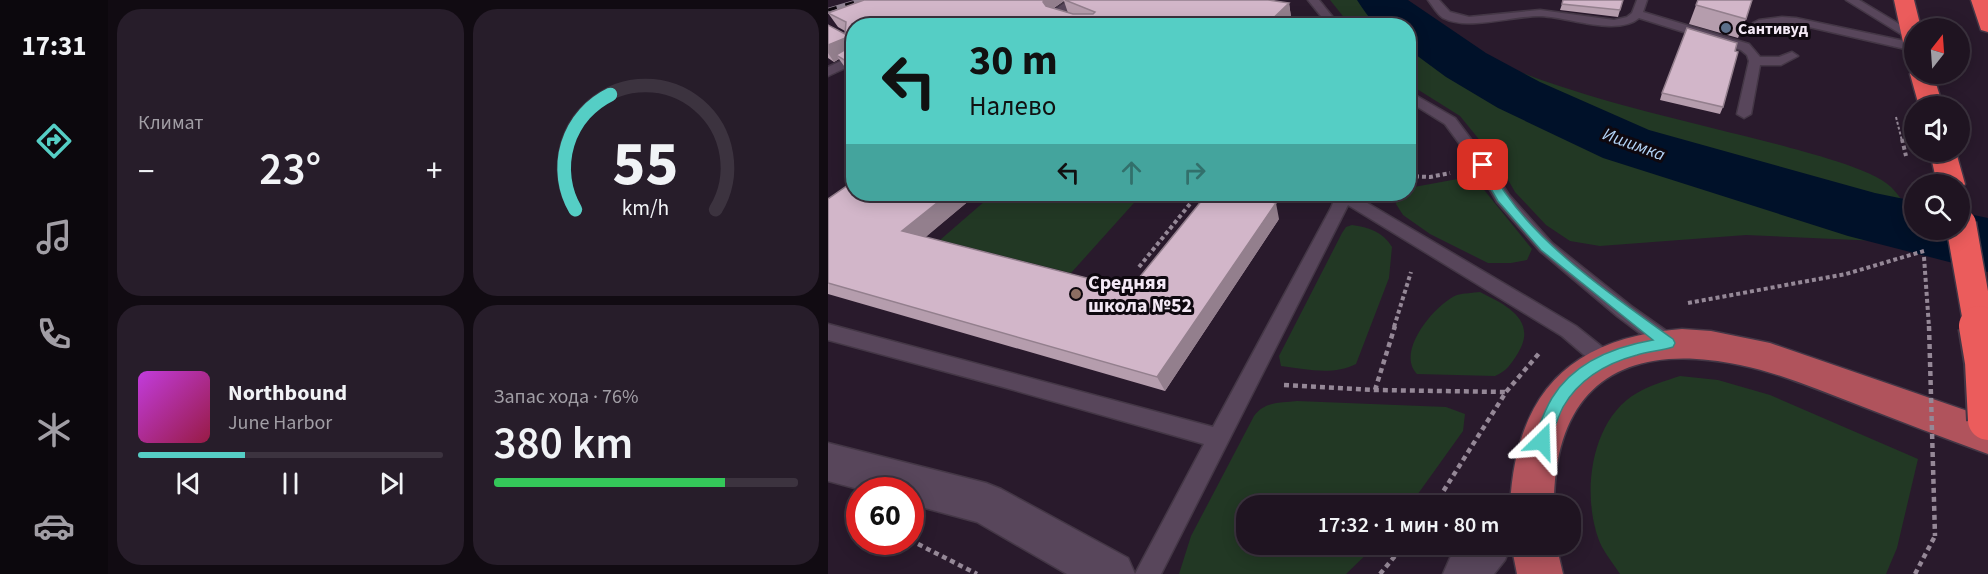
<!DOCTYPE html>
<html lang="ru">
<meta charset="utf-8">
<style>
body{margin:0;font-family:"Source Sans 3",sans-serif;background:#271d2a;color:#f1f3f6;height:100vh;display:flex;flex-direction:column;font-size:22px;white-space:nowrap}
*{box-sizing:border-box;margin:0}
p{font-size:20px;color:#a19ea5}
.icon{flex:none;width:33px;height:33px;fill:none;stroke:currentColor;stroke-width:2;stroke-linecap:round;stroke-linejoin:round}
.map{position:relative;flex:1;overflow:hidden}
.sheet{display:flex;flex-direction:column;gap:9px;padding:9px;background:#110b12;width:720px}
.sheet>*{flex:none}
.guide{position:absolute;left:18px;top:18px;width:570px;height:183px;border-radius:24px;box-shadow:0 3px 15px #0003,0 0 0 2px #3c333f;background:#55cec5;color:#111;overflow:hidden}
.needle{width:39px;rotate:17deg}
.tools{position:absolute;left:1076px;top:18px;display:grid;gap:12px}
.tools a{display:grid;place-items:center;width:66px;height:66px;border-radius:50%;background:#1f1421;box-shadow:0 3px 15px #0003,0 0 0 2px #3c333f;font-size:30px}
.speed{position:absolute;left:18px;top:477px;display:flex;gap:12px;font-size:30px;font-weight:700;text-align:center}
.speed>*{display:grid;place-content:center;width:78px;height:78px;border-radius:50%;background:#1f1421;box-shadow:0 3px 15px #0003,0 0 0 2px #3c333f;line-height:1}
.speed .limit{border:9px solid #d22;background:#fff;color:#111}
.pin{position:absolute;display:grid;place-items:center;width:51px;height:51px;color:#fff;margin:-26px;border-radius:12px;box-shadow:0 3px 9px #0006}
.me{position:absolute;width:66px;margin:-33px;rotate:22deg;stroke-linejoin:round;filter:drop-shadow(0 0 4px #0008)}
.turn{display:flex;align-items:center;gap:21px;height:126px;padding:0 24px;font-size:27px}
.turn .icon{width:78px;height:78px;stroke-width:2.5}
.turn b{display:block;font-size:42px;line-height:51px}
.lanes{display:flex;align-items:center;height:57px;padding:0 24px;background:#0003;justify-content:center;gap:30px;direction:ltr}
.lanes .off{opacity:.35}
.big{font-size:45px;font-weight:600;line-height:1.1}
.sheet .widget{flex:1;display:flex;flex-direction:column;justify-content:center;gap:9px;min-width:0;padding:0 21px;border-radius:24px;background:#271d2a}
.sheet .dial{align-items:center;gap:0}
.dial svg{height:156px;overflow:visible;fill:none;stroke:#3c333f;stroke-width:7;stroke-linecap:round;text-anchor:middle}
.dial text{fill:#f1f3f6;stroke:none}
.song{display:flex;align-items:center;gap:18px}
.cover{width:72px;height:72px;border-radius:9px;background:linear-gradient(135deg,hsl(290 70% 55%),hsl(340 70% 35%))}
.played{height:6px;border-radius:3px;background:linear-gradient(90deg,#55cec5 35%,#3c333f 35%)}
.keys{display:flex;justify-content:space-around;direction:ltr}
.heat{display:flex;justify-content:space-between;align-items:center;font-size:33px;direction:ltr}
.charge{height:9px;border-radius:4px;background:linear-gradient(90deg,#34c759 76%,#3c333f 0)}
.sheet .tiles{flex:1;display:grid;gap:9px;grid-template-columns:repeat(2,1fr)}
.trip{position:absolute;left:408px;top:495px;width:345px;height:60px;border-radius:24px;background:#1f1421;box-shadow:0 3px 15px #0003,0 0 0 2px #3c333f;font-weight:600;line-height:60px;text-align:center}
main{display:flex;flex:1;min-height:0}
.tab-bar{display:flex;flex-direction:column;width:108px;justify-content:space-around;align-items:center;background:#0c080d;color:#a19ea5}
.tab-bar .icon{width:42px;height:42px}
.tab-bar .active{color:#55cec5}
.tab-bar b{font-size:27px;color:#f1f3f6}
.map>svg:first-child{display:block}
.green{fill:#223824}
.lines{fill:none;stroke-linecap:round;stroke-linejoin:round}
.river{fill:#001129;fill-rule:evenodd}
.lane-casing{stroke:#443746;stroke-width:3}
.secondary-casing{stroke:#443746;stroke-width:3}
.primary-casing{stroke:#443746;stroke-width:3}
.highway-casing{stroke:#443746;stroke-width:3}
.path-far2{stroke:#958897;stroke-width:2;stroke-dasharray:3 2;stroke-linecap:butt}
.path-far1{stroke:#958897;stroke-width:4;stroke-dasharray:4 3;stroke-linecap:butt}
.path{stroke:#958897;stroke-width:4.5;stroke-dasharray:5 4;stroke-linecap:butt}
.lane{fill:#58465b;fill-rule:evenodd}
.secondary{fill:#58465b;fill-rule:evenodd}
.primary{fill:#b0535c;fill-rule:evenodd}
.highway{fill:#eb5c5c;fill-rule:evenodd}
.rail-casing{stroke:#8f8292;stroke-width:4.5}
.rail{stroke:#0e080f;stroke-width:3;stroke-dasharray:9;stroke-linecap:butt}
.highway-bridge-far1-casing{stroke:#443746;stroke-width:33;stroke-linecap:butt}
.highway-bridge-casing{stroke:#443746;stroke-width:44;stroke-linecap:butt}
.path-bridge-far1{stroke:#958897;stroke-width:4;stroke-dasharray:4 3;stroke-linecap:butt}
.path-bridge{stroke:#958897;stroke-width:4.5;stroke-dasharray:5 4;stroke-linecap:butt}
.highway-bridge-far1{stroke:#eb5c5c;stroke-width:30}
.highway-bridge{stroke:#eb5c5c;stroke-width:40}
.wall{fill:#b59dad;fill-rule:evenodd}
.shaded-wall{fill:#937f8d}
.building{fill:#d2b6c9;stroke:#937f8d;stroke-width:1.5}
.route{fill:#55cec5;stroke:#378680;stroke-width:1.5}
.service-dot{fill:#5c6f8a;stroke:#0e080f;stroke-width:2}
.education-dot{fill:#8d6e63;stroke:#0e080f;stroke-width:2}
.labels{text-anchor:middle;stroke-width:6;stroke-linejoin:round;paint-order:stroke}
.far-poi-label{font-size:16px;font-weight:bold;fill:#f3e8f5;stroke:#0e080f;text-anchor:start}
.far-water-label{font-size:18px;font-style:italic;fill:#b3d3f6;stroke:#0e080f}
.poi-label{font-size:20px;font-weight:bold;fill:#f3e8f5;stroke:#0e080f;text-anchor:start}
</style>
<main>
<nav class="tab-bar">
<b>17:31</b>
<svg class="icon active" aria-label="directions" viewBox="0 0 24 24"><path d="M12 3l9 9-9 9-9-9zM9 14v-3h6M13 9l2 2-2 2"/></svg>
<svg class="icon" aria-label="music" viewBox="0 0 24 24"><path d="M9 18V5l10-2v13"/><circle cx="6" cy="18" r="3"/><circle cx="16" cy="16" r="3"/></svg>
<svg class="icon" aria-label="phone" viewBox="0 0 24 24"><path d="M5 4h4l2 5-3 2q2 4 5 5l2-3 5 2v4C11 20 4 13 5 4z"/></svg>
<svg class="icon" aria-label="climate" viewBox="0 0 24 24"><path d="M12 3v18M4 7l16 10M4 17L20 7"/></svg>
<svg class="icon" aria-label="car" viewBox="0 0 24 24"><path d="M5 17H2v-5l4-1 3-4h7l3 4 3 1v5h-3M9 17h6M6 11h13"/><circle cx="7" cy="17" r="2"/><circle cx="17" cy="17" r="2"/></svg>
</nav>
<section class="sheet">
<div class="tiles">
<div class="widget"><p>Климат</p>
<div class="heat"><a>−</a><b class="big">23°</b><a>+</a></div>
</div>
<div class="widget dial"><svg viewBox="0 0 100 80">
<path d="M14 69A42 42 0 1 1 86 69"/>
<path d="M14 69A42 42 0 0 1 32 10" stroke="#55cec5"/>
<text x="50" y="56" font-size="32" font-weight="700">55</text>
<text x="50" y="72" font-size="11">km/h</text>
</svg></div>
<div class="widget">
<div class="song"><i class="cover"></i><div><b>Northbound</b><p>June Harbor</p></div></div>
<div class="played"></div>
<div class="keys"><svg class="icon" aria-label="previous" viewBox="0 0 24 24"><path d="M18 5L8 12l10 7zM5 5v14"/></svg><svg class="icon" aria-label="pause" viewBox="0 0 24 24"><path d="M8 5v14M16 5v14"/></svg><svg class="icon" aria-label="next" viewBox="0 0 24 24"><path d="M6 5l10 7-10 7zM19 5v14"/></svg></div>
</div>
<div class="widget"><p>Запас хода · 76%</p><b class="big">380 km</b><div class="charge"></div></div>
</div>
</section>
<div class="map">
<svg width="1160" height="574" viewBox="0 0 1160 574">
<rect width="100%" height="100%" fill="#291a2c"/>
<path class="green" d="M502,0H563C580,18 605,32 627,43C726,94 841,116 948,144C976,152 1043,168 1063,187C1077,201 1083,216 1086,235L1051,241L918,235L772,246L742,241L718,225L687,192L671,164L632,116L581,84L580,26L522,25Z
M635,178L648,180L704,249L699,260L683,263H660L602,234L575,215L568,204L569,194H580L581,189L586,187Z
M165,194H314L243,273L112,240Z
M524,225C541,227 555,232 564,247L561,278L528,364C504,376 478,369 453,366L451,356L514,233L518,227Z
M652,292C678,305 710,320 690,353C683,364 679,371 667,376L589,374C567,352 607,304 629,295C636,293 645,293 652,292Z
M852,376L890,380L942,395L1090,459L1069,548L1058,574H792C786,565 779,556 774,547C752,501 761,420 809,393C822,385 837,381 852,376Z
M469,401L618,407L637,414L635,431L582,505L418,506V544L548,545L518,574H351L363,536L426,416C437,401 452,403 469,401Z"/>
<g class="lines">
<path class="river" d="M529,0H580L658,53L712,82L821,130L1047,193L1086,201V230H1131V212L1160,218V272L1020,236L775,158L670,108L618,77L580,49V26C548,26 548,29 529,0Z"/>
<defs>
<path id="lane" d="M241,0H253L236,14L270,26H251L225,18L223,16L229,8Z
M480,0H491L512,26H501Z
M600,0H611L622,12L641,17L712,10L786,20L799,17L804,13L809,0H819L815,12L921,44L932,57H951L964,52L970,56L953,65H932L923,114L916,118L909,114L921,61L919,55L913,50L811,18C789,37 738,16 711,16C684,16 640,31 615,18C609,14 604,5 600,0Z
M1018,0H1031L1086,33V40L1081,39Z
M954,17L968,18L1086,43V51L968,24L931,26L925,23L931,20Z
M26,55V64L0,76V67Z
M580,91L627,118L660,162L681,195L724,243L803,306L847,337L850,343L847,349L840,351L833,349L789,316L712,251L669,202L648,166L617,124L580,101Z
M504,194H524L748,326L783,354L786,360L783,366L776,368L769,366L734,336L520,205L333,574H307L376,444L175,387L0,340V324L385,427L503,208L507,198Z"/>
<path id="secondary" d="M0,443L158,483L173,489L300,558L307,574H239L149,522L82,504V490H34L0,481Z
M632,544H683L677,560L666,574H615L622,558Z"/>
<path id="primary" d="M854,329L883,331L942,343L1160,418V454C1116,438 1072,421 1028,404C990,390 952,373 912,365C798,341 726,383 726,506H682C688,392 742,338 854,329Z
M683,544H728L735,574H689Z"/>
<path id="highway" d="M1066,0H1086L1093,28H1086V48L1078,47L1075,42Z
M1143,0H1160V32L1153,30Z
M1086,69V74H1105L1115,106H1091L1082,74Z
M1102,152H1128L1137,184L1133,190L1131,191V184H1109Z"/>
</defs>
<use href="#lane" class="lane-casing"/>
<use href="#secondary" class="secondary-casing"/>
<use href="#primary" class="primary-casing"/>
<use href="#highway" class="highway-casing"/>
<path class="path-far2" d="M1068,117L1074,141"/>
<path class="path-far1" d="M1074,139L1078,156
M580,176L602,177L622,173
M311,267L370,194
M860,303L1018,274L1096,251
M566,327L583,272"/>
<path class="path" d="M456,385L547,390L678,392
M547,390L567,326
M606,506L678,392L713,351
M82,540L149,574
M552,574L577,544
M1087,574L1107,536"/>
<use href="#lane" class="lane"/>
<use href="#secondary" class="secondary"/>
<use href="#primary" class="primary"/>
<use href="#highway" class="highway"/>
<defs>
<path id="rail" d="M0,10L34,0"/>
</defs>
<use href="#rail" class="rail-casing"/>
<use href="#rail" class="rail"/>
<defs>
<path id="highway-bridge-far1" d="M1133,224L1151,327"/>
<path id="highway-bridge" d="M1151,326L1157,362L1160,420"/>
</defs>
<use href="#highway-bridge-far1" class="highway-bridge-far1-casing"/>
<use href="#highway-bridge" class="highway-bridge-casing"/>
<path class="path-bridge-far1" d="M1096,257L1101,327"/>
<path class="path-bridge" d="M1101,326L1107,536"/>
<use href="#highway-bridge-far1" class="highway-bridge-far1"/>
<use href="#highway-bridge" class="highway-bridge"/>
</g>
<path class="wall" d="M36,0H440L461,3L463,17L26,26V74L19,70L11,59L6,62L0,58V25L17,34V31L10,27L0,13ZM236,1L240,13L226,8Z
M795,0L790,17L732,10L734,4Z
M870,0L918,19L910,38L861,24Z
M907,51L895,107L892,114L832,100L834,93Z
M149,194L97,237L302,289L451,219L337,391L0,294V199Z"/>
<path class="shaded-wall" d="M216,0H235L236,1L227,7L221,16L215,2Z
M461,3L463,17L455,26H437Z
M17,38L26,51L8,55L11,59L6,62L0,53V45Z
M120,194H149L86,247L74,231Z
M448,203L451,219L337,391L329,377Z"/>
<path class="building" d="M36,0H216L215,2L218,6L245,14H265L267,12L237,0H440L461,3L437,26H26V66L8,55L18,49L17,38L0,45V25L17,34L18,22L0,13Z
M735,0H795L792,10L734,4Z
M870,0H924L918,19L868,5Z
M859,28L909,43L907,51L910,52L895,107L834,93Z
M26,181V194H120L74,231L302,289L379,194H402L448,203L329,377L0,283V199Z"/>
<path class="route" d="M655,162L659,163C665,173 671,184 678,194C719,252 788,298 845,339L847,343L845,347C833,351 821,351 809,355C779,363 751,379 735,407C729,419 725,433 720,446L714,448L708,446L705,441C711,427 716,411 724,398C746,362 785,347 825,340L713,250L670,201L649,165Z"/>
<circle class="service-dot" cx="898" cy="28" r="6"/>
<circle class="education-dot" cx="248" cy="294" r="6"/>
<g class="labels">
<g class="far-poi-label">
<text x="910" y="34">Сантивуд</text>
</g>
<g class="far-water-label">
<text transform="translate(806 144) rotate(20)" y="6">Ишимка</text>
</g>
<g class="poi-label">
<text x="260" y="289">Средняя<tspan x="260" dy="23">школа №52</tspan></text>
</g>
</g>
</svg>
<div class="tools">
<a><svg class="needle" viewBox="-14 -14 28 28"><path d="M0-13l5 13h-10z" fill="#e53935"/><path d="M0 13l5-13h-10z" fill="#a19ea5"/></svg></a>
<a><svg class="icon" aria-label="sound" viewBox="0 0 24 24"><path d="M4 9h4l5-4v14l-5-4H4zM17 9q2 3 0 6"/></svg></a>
<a><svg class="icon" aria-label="search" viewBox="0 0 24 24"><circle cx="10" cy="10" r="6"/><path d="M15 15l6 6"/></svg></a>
</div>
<div class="speed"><div class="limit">60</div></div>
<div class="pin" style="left:655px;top:165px;background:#d93025"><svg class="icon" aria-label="arrive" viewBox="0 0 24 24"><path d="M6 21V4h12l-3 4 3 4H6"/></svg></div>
<svg class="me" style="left:714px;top:441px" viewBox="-20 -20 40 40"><path d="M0-17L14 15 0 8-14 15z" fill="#55cec5" stroke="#fff" stroke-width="4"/></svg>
<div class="trip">17:32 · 1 мин · 80 m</div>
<div class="guide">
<div class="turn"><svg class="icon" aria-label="left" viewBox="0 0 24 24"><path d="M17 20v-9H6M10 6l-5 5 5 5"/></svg><div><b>30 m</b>Налево</div></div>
<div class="lanes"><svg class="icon" aria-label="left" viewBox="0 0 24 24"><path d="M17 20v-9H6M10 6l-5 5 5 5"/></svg><svg class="icon off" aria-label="ahead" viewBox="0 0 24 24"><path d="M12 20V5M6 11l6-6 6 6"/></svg><svg class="icon off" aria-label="right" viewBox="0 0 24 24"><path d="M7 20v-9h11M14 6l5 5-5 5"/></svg></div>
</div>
</div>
</main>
